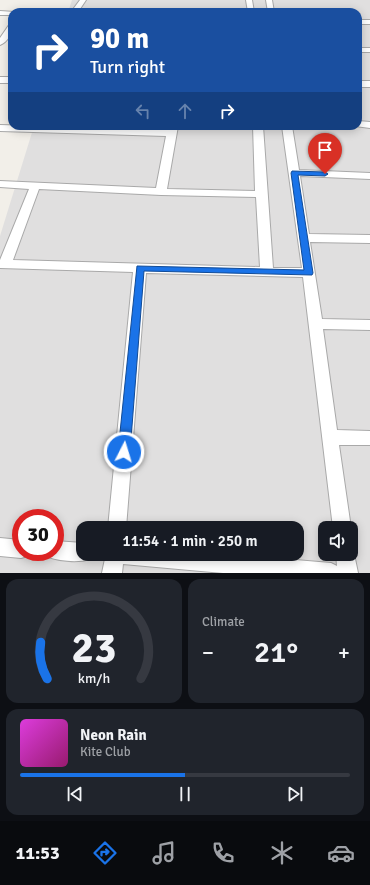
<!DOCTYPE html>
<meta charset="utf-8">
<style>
body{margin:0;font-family:Signika,sans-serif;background:#20242c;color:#f1f3f6;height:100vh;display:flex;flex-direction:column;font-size:15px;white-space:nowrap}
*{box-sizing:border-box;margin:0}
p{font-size:13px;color:#9ea1a6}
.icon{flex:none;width:22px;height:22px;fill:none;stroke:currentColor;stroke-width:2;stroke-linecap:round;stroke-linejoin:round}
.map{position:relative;height:573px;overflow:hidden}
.drawer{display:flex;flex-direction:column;gap:6px;padding:6px;background:#0d0f14;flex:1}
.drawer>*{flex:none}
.guide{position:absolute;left:8px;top:8px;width:354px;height:122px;border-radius:12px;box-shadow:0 2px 10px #0003;background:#1a4fa0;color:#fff;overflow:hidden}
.tools{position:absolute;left:318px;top:521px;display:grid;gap:8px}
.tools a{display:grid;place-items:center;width:40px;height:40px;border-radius:8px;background:#171b24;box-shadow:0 2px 10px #0003;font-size:20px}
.speed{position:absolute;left:12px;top:509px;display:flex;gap:8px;font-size:20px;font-weight:700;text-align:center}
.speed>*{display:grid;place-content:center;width:52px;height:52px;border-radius:50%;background:#171b24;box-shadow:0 2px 10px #0003;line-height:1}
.speed .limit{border:6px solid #d22;background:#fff;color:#111}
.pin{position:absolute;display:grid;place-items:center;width:34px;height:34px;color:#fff;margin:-41px -17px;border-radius:50% 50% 50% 0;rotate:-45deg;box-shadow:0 0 4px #0007}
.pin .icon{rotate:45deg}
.me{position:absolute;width:44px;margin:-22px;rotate:5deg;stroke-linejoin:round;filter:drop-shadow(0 0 3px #0008)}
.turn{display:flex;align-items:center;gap:14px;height:84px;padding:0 16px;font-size:18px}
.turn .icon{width:52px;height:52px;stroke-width:2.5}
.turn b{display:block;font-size:28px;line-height:34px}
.lanes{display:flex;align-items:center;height:38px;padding:0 16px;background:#0003;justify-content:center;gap:20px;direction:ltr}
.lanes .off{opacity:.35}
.big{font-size:30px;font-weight:600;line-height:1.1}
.drawer .widget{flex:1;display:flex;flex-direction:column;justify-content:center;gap:6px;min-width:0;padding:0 14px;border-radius:12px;background:#20242c}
.drawer .dial{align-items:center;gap:0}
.dial svg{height:104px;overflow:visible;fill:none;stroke:#363941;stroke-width:7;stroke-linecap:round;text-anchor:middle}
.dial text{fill:#f1f3f6;stroke:none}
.song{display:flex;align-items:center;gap:12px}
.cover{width:48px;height:48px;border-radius:6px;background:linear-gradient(135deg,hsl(300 70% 55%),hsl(320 70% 35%))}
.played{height:4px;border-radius:2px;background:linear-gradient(90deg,#1a73e8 50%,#363941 50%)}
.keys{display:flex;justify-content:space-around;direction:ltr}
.heat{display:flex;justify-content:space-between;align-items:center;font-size:22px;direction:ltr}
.drawer .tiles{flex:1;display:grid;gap:6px;grid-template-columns:1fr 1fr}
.widget:last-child{grid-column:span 2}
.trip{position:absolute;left:76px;top:521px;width:228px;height:40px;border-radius:12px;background:#171b24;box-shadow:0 2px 10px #0003;font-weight:600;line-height:40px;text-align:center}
.tabs{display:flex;height:64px;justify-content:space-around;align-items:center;background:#090b0e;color:#9ea1a6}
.tabs .icon{width:28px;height:28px}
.tabs .on{color:#1a73e8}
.tabs b{font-size:18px;color:#f1f3f6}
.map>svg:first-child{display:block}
.residential{fill:#e0dfdf;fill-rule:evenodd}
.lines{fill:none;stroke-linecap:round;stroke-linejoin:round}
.street-casing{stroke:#a9a9a9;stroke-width:2}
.street{fill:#fff;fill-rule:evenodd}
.route{fill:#1a73e8;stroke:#114b97}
</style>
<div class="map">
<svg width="370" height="573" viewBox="0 0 370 573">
<rect width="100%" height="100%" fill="#f2efe9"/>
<path class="residential" d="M72,0H370V573H0V236L34,126H358V12H68ZM21,518H55V552H21ZM83,528H297V554H83ZM325,528H351V554H325Z"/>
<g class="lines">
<defs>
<path id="street" d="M80,0H86L78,12H71Z
M246,0H252L254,12H248Z
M266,0H272L274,12H268Z
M0,11L15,12H12V15H0Z
M358,20H370V24H358Z
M9,25H12C12,33 8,42 0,45V38Z
M358,48H370V52H358Z
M0,77H12V83H0Z
M358,81H370V87H358Z
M358,121L370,122V128L355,126H358Z
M0,125L168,130V126H178L167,189L255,191L253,126H263L273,268H302L282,126H292L299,170L370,173V179L300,176L309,234L370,235V243L310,242L322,319L370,320V330L323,329L337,430L370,431V445H339L351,528H333L303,277L146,273L126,528H108L133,272L0,268V260L29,189L0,187V181L156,188L166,136L0,131ZM39,189L161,195L256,197L260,267L13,260Z
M0,538L21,540V552H29L28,556L21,558L0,556Z
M55,541L83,543V554H92L90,559C78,563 60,561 48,557L46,552H55Z
M351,547L354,554L358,573H223L123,564L122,573H102L106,554H224L331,563L337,566L336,554H351Z"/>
</defs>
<use href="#street" class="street-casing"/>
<use href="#street" class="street"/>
</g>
<path class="route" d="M292,171L325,172L328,174L325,176L298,175L313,273L312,275L144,271L130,452L128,455L124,457L120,455L118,452L137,266L304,270L291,173Z"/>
</svg>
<div class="tools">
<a><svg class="icon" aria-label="sound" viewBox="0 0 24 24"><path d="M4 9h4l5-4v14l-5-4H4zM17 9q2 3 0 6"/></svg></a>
</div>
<div class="speed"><div class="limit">30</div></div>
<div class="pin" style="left:325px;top:174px;background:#d93025"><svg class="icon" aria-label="arrive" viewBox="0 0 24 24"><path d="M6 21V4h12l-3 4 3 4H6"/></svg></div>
<svg class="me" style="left:124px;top:452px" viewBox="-20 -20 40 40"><circle r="17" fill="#1a73e8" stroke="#fff" stroke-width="3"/><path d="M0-11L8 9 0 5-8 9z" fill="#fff"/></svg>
<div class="trip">11:54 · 1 min · 250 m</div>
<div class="guide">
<div class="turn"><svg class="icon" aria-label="right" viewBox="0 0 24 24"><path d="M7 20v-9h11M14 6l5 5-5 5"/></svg><div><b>90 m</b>Turn right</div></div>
<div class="lanes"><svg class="icon off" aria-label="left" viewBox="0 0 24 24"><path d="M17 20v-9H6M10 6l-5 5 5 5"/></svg><svg class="icon off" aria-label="ahead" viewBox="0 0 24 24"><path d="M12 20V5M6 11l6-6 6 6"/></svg><svg class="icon" aria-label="right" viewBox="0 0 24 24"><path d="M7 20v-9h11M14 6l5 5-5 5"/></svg></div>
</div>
</div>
<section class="drawer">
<div class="tiles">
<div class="widget dial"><svg viewBox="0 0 100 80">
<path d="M14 69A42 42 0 1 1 86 69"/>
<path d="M14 69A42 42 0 0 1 9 41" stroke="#1a73e8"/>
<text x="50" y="56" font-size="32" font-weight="700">23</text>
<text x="50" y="72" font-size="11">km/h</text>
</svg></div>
<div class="widget"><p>Climate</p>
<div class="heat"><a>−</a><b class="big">21°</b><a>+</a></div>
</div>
<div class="widget">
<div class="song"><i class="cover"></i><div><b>Neon Rain</b><p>Kite Club</p></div></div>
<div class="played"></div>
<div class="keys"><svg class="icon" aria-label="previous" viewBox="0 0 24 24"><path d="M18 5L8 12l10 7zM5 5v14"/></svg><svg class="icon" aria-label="pause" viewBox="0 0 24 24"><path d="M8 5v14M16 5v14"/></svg><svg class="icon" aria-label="next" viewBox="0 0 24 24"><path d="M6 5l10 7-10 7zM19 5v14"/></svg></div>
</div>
</div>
</section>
<nav class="tabs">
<b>11:53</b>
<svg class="icon on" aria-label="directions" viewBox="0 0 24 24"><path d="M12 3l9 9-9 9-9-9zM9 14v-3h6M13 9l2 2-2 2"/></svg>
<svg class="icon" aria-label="music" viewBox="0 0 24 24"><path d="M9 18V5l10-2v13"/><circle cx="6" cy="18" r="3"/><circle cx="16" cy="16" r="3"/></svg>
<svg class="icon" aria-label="phone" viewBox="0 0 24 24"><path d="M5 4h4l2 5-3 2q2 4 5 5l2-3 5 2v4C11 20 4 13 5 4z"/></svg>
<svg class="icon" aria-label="climate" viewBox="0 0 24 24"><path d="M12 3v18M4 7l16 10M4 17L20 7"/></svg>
<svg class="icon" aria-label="car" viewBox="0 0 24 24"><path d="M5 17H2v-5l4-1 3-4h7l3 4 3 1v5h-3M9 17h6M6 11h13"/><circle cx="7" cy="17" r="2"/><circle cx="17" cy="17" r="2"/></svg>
</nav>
